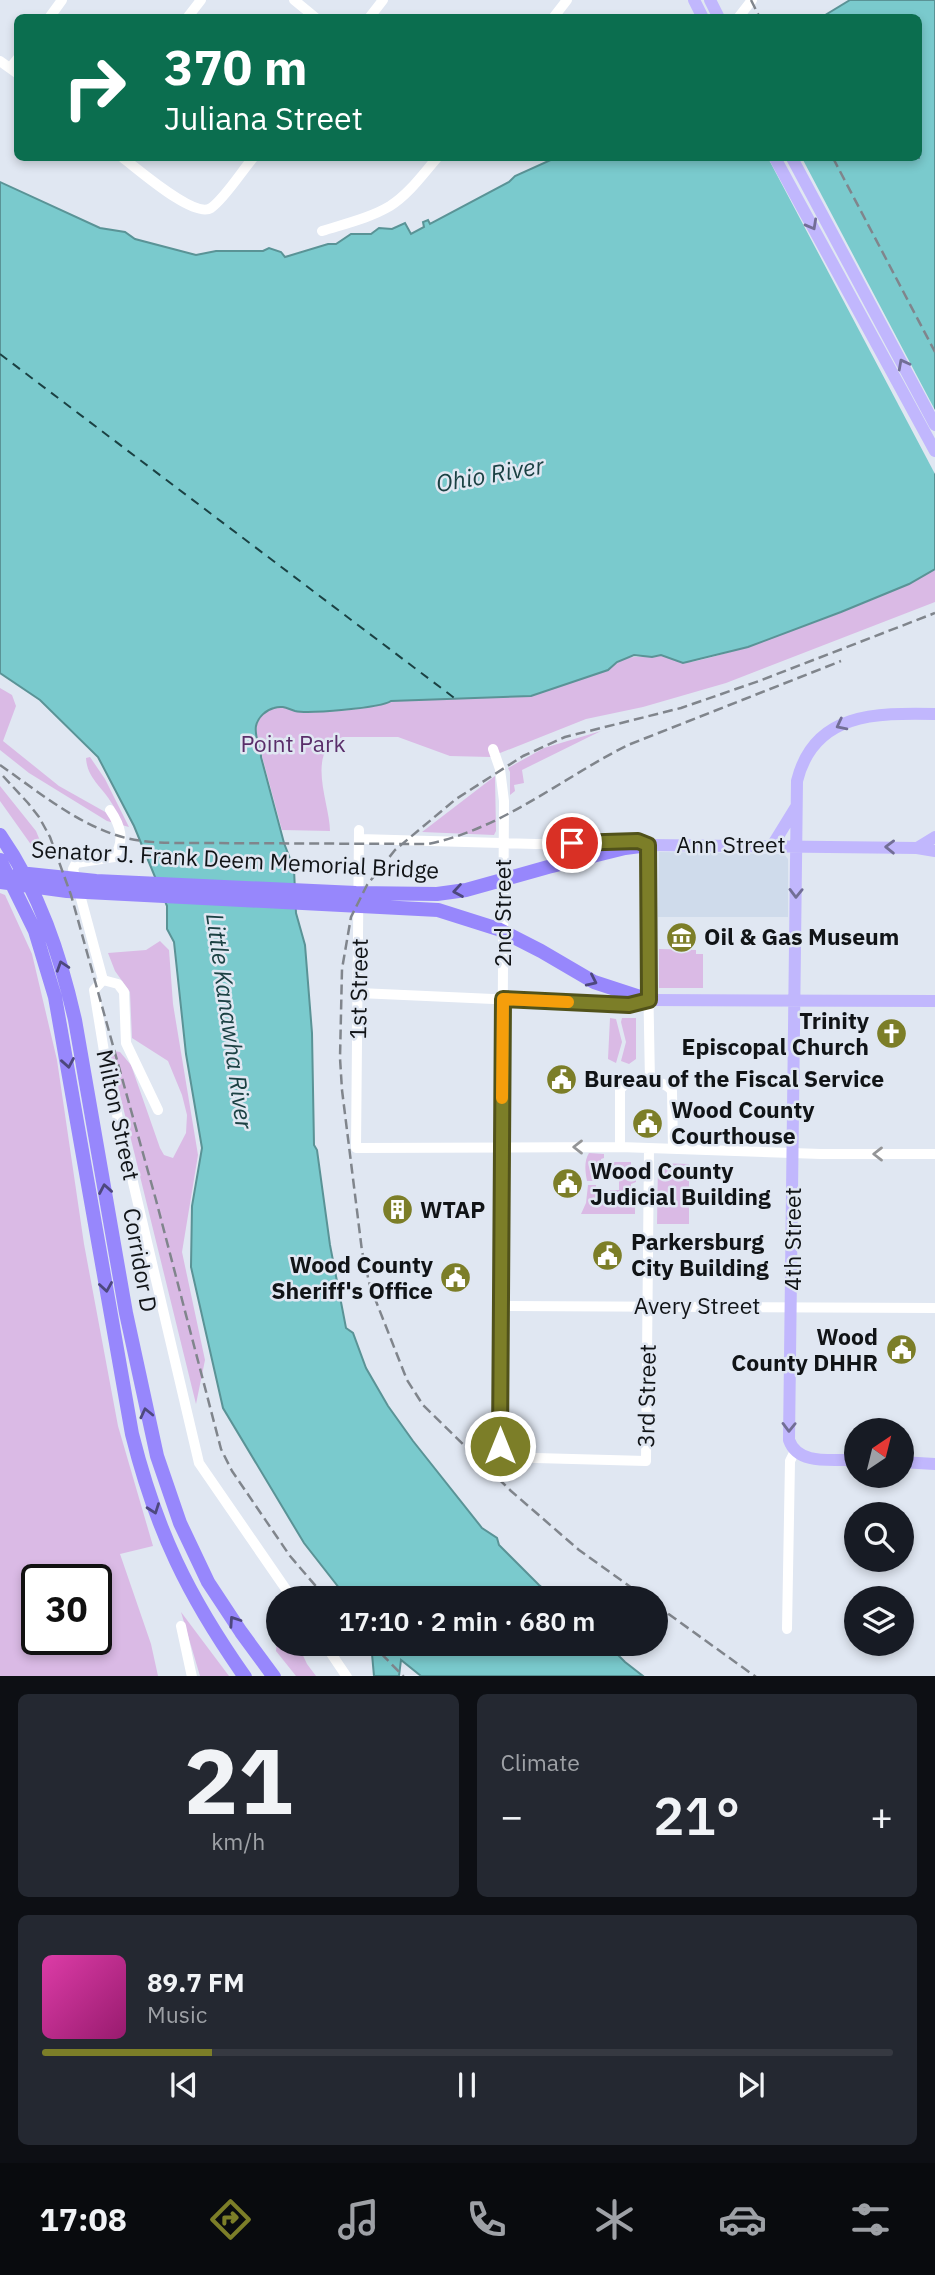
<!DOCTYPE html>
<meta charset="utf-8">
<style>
body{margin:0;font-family:"IBM Plex Sans",sans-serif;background:#242831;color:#f1f3f6;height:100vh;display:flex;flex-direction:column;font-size:26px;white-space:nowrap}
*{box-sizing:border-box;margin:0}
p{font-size:23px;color:#9ea1a6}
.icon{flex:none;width:38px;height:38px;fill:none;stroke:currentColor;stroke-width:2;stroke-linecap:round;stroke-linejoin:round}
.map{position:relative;height:1676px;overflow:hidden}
.side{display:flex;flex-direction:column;gap:18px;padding:18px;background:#0d0f14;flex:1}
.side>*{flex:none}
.top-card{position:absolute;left:14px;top:14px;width:908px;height:147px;border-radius:10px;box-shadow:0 4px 10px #0003;background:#0b6e4f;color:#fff;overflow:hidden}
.needle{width:46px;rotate:35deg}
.tools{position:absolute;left:844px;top:1418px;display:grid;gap:14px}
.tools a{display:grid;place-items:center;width:70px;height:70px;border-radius:50%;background:#171b24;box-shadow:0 4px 10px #0003;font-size:35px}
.speed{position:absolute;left:21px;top:1564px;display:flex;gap:14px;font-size:35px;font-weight:700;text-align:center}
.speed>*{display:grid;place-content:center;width:91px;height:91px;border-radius:50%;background:#171b24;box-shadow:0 4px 10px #0003;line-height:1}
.speed .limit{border:4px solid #111;border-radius:10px;background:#fff;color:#111}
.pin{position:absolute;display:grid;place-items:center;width:60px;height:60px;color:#fff;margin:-30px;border:4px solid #fff;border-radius:50%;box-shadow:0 2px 7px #0007}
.me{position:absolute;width:77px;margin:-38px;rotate:0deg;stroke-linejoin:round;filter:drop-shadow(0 0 5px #0008)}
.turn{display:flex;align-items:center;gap:24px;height:147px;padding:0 35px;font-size:32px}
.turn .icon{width:91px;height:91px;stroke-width:2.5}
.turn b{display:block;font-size:49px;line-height:60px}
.big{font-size:52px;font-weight:600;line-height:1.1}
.side .tile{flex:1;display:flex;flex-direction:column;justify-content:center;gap:10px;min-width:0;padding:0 24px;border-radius:10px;background:#242831}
.side .dial{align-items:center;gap:0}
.dial b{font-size:91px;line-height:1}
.song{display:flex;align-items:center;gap:21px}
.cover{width:84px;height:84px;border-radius:10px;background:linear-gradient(135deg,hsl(320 70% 55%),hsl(320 70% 35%))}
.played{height:7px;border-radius:4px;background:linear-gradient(90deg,#7c7e28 20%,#363941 20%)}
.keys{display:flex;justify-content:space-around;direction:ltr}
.heat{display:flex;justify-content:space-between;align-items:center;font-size:38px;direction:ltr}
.side .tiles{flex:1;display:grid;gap:18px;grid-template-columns:1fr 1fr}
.tile:last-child{grid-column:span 2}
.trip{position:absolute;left:266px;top:1586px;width:402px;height:70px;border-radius:35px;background:#171b24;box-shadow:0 4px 10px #0003;font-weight:600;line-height:70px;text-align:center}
.tabs{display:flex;height:112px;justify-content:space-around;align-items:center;background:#090b0e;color:#9ea1a6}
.tabs .icon{width:49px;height:49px}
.tabs .active{color:#7c7e28}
.tabs b{font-size:32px;color:#f1f3f6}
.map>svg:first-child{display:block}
.built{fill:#cfdbeb}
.green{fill:#dabae5;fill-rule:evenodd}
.water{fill:#7acacd;stroke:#5a9396;stroke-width:2}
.pier{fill:#e0e7f2}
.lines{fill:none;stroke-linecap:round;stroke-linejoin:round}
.ferry{stroke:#1b4143;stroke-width:2;stroke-dasharray:9 7;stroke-linecap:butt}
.minor{stroke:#fff;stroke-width:10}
.major{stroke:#c1b7fd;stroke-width:12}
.highway{stroke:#9787fc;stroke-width:14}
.rail{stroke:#80858c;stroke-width:2.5;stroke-dasharray:10 5;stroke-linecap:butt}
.oneway{stroke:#726e96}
.oneway2{stroke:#4d487e}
.oneway3{stroke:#949597}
.route-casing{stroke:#51521a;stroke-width:18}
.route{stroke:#7c7e28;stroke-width:12}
.slow{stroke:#f59e0b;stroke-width:12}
.labels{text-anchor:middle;stroke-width:5;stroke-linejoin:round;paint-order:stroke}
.park-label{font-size:23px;fill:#5a2e6a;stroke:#e0e7f2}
.street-label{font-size:23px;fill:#111417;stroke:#e0e7f2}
.poi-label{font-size:23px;font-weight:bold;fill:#111417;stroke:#e0e7f2;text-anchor:start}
.water-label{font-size:24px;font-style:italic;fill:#1b4143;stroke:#e0e7f2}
</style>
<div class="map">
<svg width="935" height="1677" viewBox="0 0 935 1677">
<rect width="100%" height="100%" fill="#e0e7f2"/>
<path class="built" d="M659,852L784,854L788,859V917H658Z"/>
<path class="green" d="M935,569V602L726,683L643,707L586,719L490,757L450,756L398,737H343C304,750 330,803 330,831L282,830L256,734C256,719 266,705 283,707C289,708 294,711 299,712C316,713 379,710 390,701L611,668C624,655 633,657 650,657C653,657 656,655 660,655C673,655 678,665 696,661C734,653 771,638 808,625C851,609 895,592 935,569Z
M0,688L12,695L16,706L3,741L59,786L107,813L114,807C104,788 87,779 86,758L90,757L105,779L129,827L107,821L29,773L0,750Z
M601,731L522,770L524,783L514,785L515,791L510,795V772L508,768L544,748Z
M495,776L496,831L494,835L422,832Z
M0,786L36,831L43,848L39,851L32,846L0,801Z
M0,893L5,895L32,954L57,1060L84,1244L118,1426L153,1546L120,1554L151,1644L158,1676H0ZM37,1580H96V1640H37Z
M160,941L169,950L173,1004L198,1155L182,1252L205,1360L196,1404L109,1050L120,1052L131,1065L160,1148L164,1155L173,1158L186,1133L187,1115L182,1095L168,1061L132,1038L130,992L115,971L108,953L146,950Z
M659,949L696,950V954H703V988H659Z
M610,1018L616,1019L622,1042L616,1063L608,1059Z
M622,1018H636V1059L629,1064L621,1061L626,1042L621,1022Z
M589,1153L604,1154V1158L601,1159V1169L604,1170V1175L596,1177L595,1181H587C585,1171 584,1161 589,1153Z
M612,1162H631V1167L636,1168V1182L631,1184V1188L635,1190V1214H581L586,1203L588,1185H596V1188L603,1191L600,1201H612L610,1190H619V1178L609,1175Z
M658,1163L689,1164V1224H657Z
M181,1612L229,1676H200Z
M278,1631V1643H300L299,1647L307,1664L316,1676H296L276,1651Z"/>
<path class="water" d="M850,0H935V569L909,584L841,612L748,647L683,663L661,655L652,657L634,655L617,662L608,670L531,696L391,701C381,708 308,714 295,711C288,709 283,705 274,708C266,710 258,717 256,726C254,737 261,747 261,757L284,843L294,869L296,913L305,945L312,1033L314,1145L317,1150L330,1245L346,1328L353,1333L366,1368L388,1406L413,1441L482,1528L497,1538L499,1545L539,1585L555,1598H347L304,1543L223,1408L191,1267L192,1206L202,1148L186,1054L174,942L167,929V906L134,826L98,757L40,700L0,673V182L100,228L125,232L135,239L196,255L216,251H263L269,248L281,252L285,257L328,244H336L351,234H371L379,228L392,229L405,223L411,234L424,227L423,222L428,220L430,224L509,182L515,176L555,158H919V18L822,17Z
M371,1643H606L625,1662L643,1676H421L401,1660L399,1676H374Z"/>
<path class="pier" d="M768,158H802L935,410V474Z"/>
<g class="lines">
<path class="ferry" d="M0,354L457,700"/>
<path class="minor" d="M294,0L316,18
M49,18L62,0
M187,18L201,0
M369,18L383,0
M553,18L567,0
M738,18L752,0
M0,61L18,74
M10,68L18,58
M123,158C138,169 194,219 211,208C225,198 241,172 253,158
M322,231C344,224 370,218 390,206C409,194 423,174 437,158
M493,749L500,769L504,801L500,1457L646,1461L649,1148
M110,810C121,826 125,841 114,857L76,863L73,869L103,980L94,990L108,1076L199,1463L292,1598
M359,830L356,1148L620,1147L821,1154H935
M359,839L536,844L638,841L648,845L647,919L650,1082
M103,980L118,984L124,992L126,1043L158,1110
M359,993L629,1005L648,1000
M620,1147V1089L629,1081C643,1082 663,1078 672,1091L673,1149
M501,1306L935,1308
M181,1626L192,1677
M787,1629L790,1461L795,1451
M324,1643L347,1677"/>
<path class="major" d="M694,0L703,18
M710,0L719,18
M775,158L935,451
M792,158L935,425
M648,845L917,848L935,851
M772,846L796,807
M917,848L935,837
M649,1000L935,1001
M856,1460C833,1459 798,1466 789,1440L797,781C814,712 876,713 935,714
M901,1462L935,1464"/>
<path class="highway" d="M0,835C39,891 60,954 75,1020L126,1313L157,1456L180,1523L208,1582L241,1632L274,1677
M0,860L35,931L55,997L132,1434C156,1530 188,1596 245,1677
M19,873L96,881L356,893L437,894L466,890L548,867L625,848L648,845
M0,882L67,891L438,910L498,929L541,951L594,982L649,1000"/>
<path class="rail" d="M751,0L760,18
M833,158L935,352
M0,765C39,792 79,826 126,838C147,843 169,843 190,843L428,844C502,829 562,778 628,745L841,661
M3,776L28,803L39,817L50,837L71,895L156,1200L221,1449L232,1471L290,1556L326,1598
M646,1598L579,1550L511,1491L423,1405L407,1380L370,1286L362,1251L342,1090L340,1058L342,969L351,917L367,885L395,850L456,799L523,756L565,737L681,708L759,681L935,613
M656,1605L756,1677
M371,1643L404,1677"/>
</g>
<defs><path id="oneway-chevron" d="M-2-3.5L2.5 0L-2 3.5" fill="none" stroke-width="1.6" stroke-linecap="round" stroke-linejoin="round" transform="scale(1.75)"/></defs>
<g class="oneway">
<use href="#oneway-chevron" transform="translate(812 225) rotate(61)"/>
<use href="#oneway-chevron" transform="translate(903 364) rotate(-118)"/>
<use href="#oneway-chevron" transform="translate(841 725) rotate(153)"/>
<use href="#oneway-chevron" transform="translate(890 847) rotate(-179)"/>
<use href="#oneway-chevron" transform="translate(796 893) rotate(91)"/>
<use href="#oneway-chevron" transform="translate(789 1427) rotate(91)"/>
</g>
<g class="oneway2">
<use href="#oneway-chevron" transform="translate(458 891) rotate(171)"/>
<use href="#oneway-chevron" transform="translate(62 966) rotate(-108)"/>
<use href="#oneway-chevron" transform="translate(592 981) rotate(25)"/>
<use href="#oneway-chevron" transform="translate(68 1063) rotate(80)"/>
<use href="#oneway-chevron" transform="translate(105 1189) rotate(-100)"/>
<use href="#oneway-chevron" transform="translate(106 1287) rotate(81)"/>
<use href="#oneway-chevron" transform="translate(146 1413) rotate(-103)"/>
<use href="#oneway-chevron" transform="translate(154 1509) rotate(70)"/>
<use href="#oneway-chevron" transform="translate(234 1621) rotate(-124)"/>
</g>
<g class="oneway3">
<use href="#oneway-chevron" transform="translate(578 1147) rotate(-180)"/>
<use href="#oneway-chevron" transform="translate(878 1154) rotate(-180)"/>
</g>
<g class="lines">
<defs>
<path id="route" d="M500,1446L503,999L629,1005L649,1000L648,845L638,841L572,843"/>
</defs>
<use href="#route" class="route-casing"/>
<use href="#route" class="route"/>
<path class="slow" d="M502,1098L503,999L568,1002"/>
</g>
<defs>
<symbol id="museum-disc" viewBox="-11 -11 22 22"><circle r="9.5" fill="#7c7e28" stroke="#e0e7f2"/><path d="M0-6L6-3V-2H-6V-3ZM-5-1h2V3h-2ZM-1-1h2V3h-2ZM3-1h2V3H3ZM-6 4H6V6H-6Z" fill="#fff"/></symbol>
<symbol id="church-disc" viewBox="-11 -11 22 22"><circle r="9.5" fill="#7c7e28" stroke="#e0e7f2"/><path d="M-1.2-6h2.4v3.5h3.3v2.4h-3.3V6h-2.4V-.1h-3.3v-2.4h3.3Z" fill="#fff"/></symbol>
<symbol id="civic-disc" viewBox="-11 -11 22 22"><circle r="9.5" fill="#7c7e28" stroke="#e0e7f2"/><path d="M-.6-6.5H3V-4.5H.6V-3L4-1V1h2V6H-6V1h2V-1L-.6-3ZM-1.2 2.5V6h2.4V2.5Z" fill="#fff"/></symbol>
<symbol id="building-disc" viewBox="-11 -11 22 22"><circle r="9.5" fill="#7c7e28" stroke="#e0e7f2"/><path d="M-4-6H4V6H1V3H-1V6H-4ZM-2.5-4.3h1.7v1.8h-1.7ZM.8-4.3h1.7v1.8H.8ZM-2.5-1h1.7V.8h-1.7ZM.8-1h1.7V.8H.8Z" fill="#fff"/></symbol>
</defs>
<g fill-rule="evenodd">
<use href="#museum-disc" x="664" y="920" width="35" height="35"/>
<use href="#church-disc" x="874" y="1016" width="35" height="35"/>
<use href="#civic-disc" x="544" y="1062" width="35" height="35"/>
<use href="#civic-disc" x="630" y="1106" width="35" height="35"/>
<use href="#civic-disc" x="550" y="1166" width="35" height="35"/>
<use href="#building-disc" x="380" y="1192" width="35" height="35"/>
<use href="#civic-disc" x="590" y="1238" width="35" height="35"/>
<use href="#civic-disc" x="438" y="1260" width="35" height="35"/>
<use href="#civic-disc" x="884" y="1332" width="35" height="35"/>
</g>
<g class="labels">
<g class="park-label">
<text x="293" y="752">Point Park</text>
</g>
<g class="street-label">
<text x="731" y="853">Ann Street</text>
<text transform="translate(235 860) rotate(3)" y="8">Senator J. Frank Deem Memorial Bridge</text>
<text transform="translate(503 913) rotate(-90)" y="8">2nd Street</text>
<text transform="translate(359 989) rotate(-89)" y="8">1st Street</text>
<text transform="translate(118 1115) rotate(78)" y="8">Milton Street</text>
<text transform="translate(793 1239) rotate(-90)" y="8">4th Street</text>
<text transform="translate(140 1260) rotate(80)" y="8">Corridor D</text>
<text x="697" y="1314">Avery Street</text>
<text transform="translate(647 1396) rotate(-89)" y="8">3rd Street</text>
</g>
<g class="poi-label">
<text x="704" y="945">Oil &amp; Gas Museum</text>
<text x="869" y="1029" text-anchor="end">Trinity<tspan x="869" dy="26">Episcopal Church</tspan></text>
<text x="584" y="1087">Bureau of the Fiscal Service</text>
<text x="671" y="1118">Wood County<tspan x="671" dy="26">Courthouse</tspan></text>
<text x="590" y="1179">Wood County<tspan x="590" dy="26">Judicial Building</tspan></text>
<text x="420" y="1218">WTAP</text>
<text x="631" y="1250">Parkersburg<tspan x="631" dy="26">City Building</tspan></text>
<text x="433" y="1273" text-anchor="end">Wood County<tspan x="433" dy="26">Sheriff's Office</tspan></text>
<text x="878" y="1345" text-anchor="end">Wood<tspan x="878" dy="26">County DHHR</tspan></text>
</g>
<g class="water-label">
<text transform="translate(490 475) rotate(-10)" y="8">Ohio River</text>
<text transform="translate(229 1021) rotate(82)" y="8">Little Kanawha River</text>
</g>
</g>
</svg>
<div class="tools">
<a><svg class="needle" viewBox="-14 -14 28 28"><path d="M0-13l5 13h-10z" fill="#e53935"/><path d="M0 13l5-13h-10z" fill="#9ea1a6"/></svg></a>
<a><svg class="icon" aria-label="search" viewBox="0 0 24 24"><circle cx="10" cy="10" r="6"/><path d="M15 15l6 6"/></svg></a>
<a><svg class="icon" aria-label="layers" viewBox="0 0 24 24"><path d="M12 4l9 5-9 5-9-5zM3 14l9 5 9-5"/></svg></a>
</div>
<div class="speed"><div class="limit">30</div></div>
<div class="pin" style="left:572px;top:843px;background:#d93025"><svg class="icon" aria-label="arrive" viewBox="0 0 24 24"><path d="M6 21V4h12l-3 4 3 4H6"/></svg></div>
<svg class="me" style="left:500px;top:1446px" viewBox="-20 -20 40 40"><circle r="17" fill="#7c7e28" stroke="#fff" stroke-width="3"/><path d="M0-11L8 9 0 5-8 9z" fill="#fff"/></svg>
<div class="trip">17:10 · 2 min · 680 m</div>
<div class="top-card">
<div class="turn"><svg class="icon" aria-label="right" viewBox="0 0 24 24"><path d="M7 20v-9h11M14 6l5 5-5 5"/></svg><div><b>370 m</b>Juliana Street</div></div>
</div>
</div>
<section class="side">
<div class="tiles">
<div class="tile dial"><b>21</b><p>km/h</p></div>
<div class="tile"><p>Climate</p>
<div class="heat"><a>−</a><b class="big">21°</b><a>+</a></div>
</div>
<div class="tile">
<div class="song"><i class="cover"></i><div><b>89.7 FM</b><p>Music</p></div></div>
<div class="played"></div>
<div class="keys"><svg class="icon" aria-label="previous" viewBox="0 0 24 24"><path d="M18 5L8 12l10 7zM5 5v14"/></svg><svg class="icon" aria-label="pause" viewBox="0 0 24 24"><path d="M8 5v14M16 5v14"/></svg><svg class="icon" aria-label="next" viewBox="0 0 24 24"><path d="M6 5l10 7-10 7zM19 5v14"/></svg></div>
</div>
</div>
</section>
<nav class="tabs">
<b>17:08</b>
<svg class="icon active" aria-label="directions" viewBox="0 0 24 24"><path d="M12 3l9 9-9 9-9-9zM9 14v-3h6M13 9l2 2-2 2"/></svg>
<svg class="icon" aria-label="music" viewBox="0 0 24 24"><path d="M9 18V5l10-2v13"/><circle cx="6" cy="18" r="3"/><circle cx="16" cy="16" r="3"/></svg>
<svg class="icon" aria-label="phone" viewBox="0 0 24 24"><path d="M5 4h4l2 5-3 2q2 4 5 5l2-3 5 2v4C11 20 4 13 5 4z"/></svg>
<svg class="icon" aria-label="climate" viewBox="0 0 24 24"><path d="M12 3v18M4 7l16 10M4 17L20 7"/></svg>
<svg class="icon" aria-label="car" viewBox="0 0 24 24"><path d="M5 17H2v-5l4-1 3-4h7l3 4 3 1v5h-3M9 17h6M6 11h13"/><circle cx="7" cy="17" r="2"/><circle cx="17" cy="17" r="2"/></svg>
<svg class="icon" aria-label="filters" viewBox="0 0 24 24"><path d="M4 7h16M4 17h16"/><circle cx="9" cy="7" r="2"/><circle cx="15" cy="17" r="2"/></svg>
</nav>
